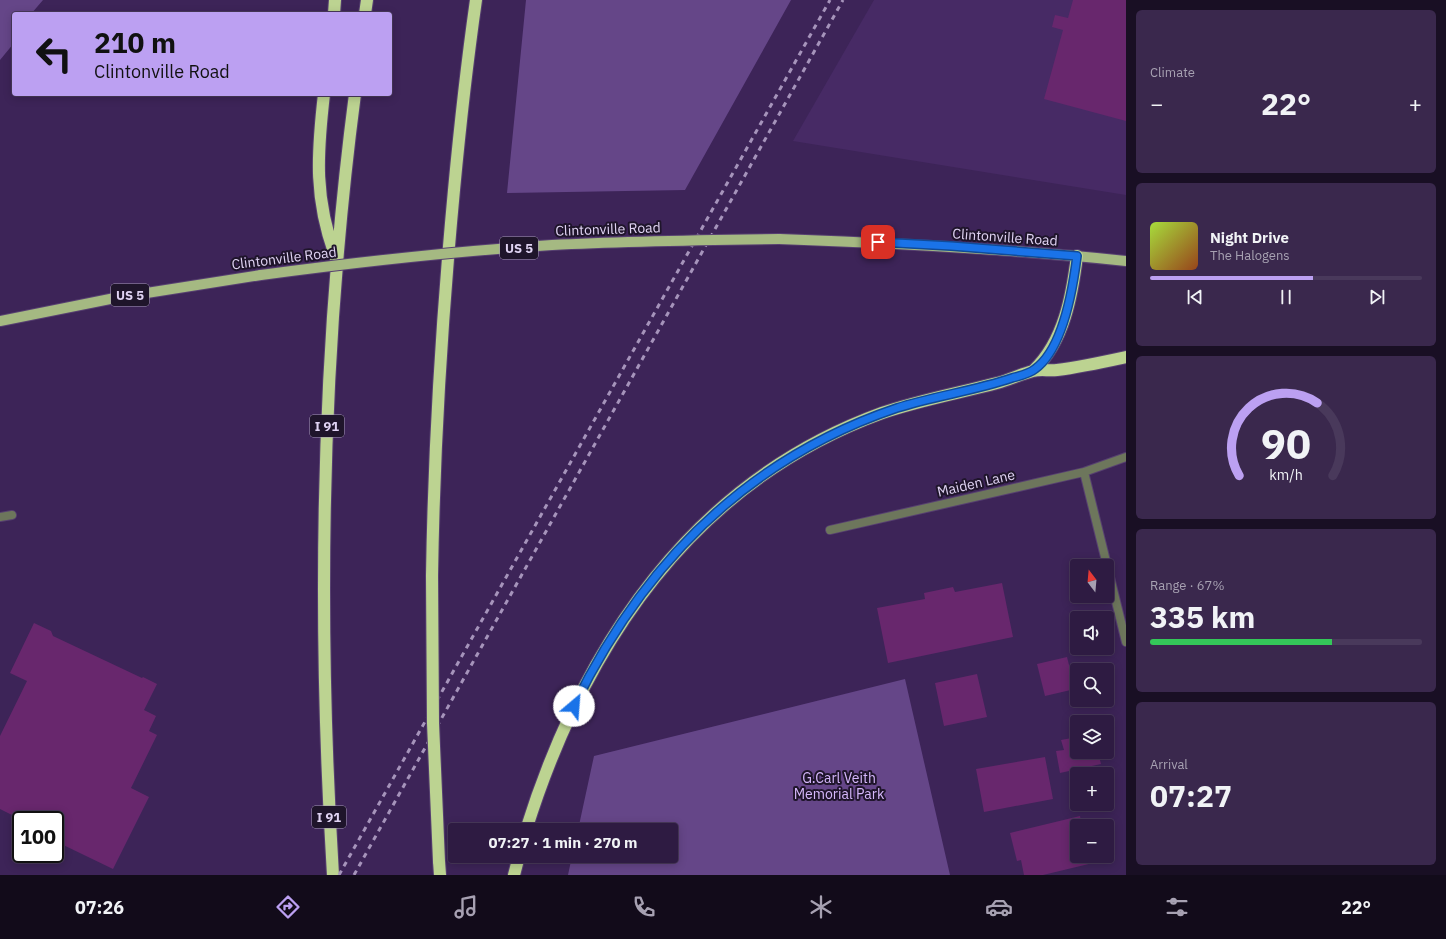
<!DOCTYPE html>
<meta charset="utf-8">
<style>
body{margin:0;font-family:"IBM Plex Sans",sans-serif;background:#3a284d;color:#f1f3f6;height:100vh;display:flex;flex-direction:column;font-size:15px;white-space:nowrap}
*{box-sizing:border-box;margin:0}
p{font-size:13px;color:#a7a1b2}
.icon{flex:none;width:22px;height:22px;fill:none;stroke:currentColor;stroke-width:2;stroke-linecap:round;stroke-linejoin:round}
.map{position:relative;flex:1;overflow:hidden}
.side{display:flex;flex-direction:column;gap:10px;padding:10px;background:#190f24;width:320px}
.side>*{flex:none}
.top-card{position:absolute;left:12px;top:12px;width:380px;height:84px;border-radius:4px;box-shadow:0 2px 10px #0003,0 0 0 1px #49395b;background:#bca0f2;color:#111;overflow:hidden}
.needle{width:26px;rotate:344deg}
.fabs{position:absolute;left:1070px;top:559px;display:grid;gap:8px}
.fabs a{display:grid;place-items:center;width:44px;height:44px;border-radius:4px;background:#2e1b42;box-shadow:0 2px 10px #0003,0 0 0 1px #49395b;font-size:20px}
.speed{position:absolute;left:12px;top:811px;display:flex;gap:8px;font-size:20px;font-weight:700;text-align:center}
.speed>*{display:grid;place-content:center;width:52px;height:52px;border-radius:50%;background:#2e1b42;box-shadow:0 2px 10px #0003,0 0 0 1px #49395b;line-height:1}
.speed .limit{border:2px solid #111;border-radius:6px;background:#fff;color:#111}
.pin{position:absolute;display:grid;place-items:center;width:34px;height:34px;color:#fff;margin:-17px;border-radius:8px;box-shadow:0 2px 6px #0006}
.me{position:absolute;width:44px;margin:-22px;rotate:27deg;stroke-linejoin:round;filter:drop-shadow(0 0 3px #0008)}
.turn{display:flex;align-items:center;gap:14px;height:84px;padding:0 16px;font-size:18px}
.turn .icon{width:52px;height:52px;stroke-width:2.5}
.turn b{display:block;font-size:28px;line-height:34px}
.big{font-size:30px;font-weight:700;line-height:1.1}
.side .widget{flex:1;display:flex;flex-direction:column;justify-content:center;gap:6px;min-width:0;padding:0 14px;border-radius:6px;background:#3a284d}
.side .dial{align-items:center;gap:0}
.dial svg{height:104px;overflow:visible;fill:none;stroke:#49395b;stroke-width:7;stroke-linecap:round;text-anchor:middle}
.dial text{fill:#f1f3f6;stroke:none}
.song{display:flex;align-items:center;gap:12px}
.cover{width:48px;height:48px;border-radius:6px;background:linear-gradient(135deg,hsl(80 70% 55%),hsl(20 70% 35%))}
.played{height:4px;border-radius:2px;background:linear-gradient(90deg,#bca0f2 60%,#49395b 60%)}
.keys{display:flex;justify-content:space-around;direction:ltr}
.heat{display:flex;justify-content:space-between;align-items:center;font-size:22px;direction:ltr}
.charge{height:6px;border-radius:3px;background:linear-gradient(90deg,#34c759 67%,#49395b 0)}
.trip{position:absolute;left:448px;top:823px;width:230px;height:40px;border-radius:4px;background:#2e1b42;box-shadow:0 2px 10px #0003,0 0 0 1px #49395b;font-weight:700;line-height:40px;text-align:center}
.menu{display:flex;height:64px;justify-content:space-around;align-items:center;background:#120b1a;color:#a7a1b2}
.menu .icon{width:28px;height:28px}
.menu .on{color:#bca0f2}
.menu b{font-size:18px;color:#f1f3f6}
main{display:flex;flex:1;min-height:0}
.map>svg:first-child{display:block}
.built{fill:#472a65}
.green{fill:#654688}
.building{fill:#68276d}
.lines{fill:none;stroke-linecap:round;stroke-linejoin:round}
.minor-casing{stroke:#574071;stroke-width:10}
.primary-casing{stroke:#574071;stroke-width:12}
.motorway-casing{stroke:#574071;stroke-width:14}
.minor{stroke:#6d765c;stroke-width:8}
.primary{stroke:#a5b982;stroke-width:10}
.motorway{stroke:#bcd391;stroke-width:12}
.rail{stroke:#a694bb;stroke-width:3;stroke-dasharray:5 5;stroke-linecap:butt}
.primary-bridge-casing{stroke:#574071;stroke-width:12;stroke-linecap:butt}
.motorway-bridge-casing{stroke:#574071;stroke-width:14;stroke-linecap:butt}
.primary-bridge{stroke:#a5b982;stroke-width:10}
.motorway-bridge{stroke:#bcd391;stroke-width:12}
.route-casing{stroke:#114b97;stroke-width:10}
.route{stroke:#1a73e8;stroke-width:7}
.labels{text-anchor:middle;stroke-width:4;stroke-linejoin:round;paint-order:stroke}
.shield{fill:#1f152b;stroke:#a69ab7;stroke-width:1}
.shield-label{font-size:13px;font-weight:bold;fill:#e0d3f3}
.street-label{font-size:14px;fill:#e0d3f3;stroke:#1f152b}
.park-label{font-size:14px;fill:#d6b8fc;stroke:#1f152b}
</style>
<main>
<div class="map">
<svg width="1126" height="875" viewBox="0 0 1126 875">
<rect width="100%" height="100%" fill="#3d2458"/>
<path class="built" d="M874,0H1126V195L793,141Z"/>
<path class="green" d="M0,0H43L31,14H14V43L0,60Z
M526,0H791L685,190L507,193Z
M905,679L950,875H568L572,856H671V830H578L594,756Z"/>
<path class="building" d="M1073,0H1126V121L1044,99L1063,30L1052,27L1055,15L1068,18Z
M1002,583L1013,637L888,663L877,608L925,599L924,593L953,587L955,592Z
M34,623L51,631L53,636L142,678L143,677L157,684L144,710L156,716L149,731L157,735L131,788L149,797L113,869L55,841V820H22L0,809V736L27,681L10,673Z
M1067,657L1075,689L1045,696L1037,664Z
M977,674L987,717L944,726L935,683Z
M1077,737V752H1098L1101,764L1060,773L1056,751L1064,750L1061,740Z
M1045,757L1053,799L984,812L976,769Z
M1080,816L1082,826H1077V856H1096L1097,862L1043,875H1024L1021,860L1017,861L1010,833Z"/>
<g class="lines">
<defs>
<path id="minor" d="M1084,472L1126,642
M0,517L12,515
M830,530L1084,472L1126,457"/>
<path id="primary" d="M779,239C895,243 1010,249 1126,261
M0,321L115,298L261,275"/>
<path id="motorway" d="M334,14L335,0
M365,14L367,0
M324,94C317,155 314,199 336,258
M1034,370C1064,341 1072,296 1077,256
M432,576C434,447 442,318 454,190C460,126 467,63 476,0
M526,830C584,645 692,482 882,413C920,400 959,393 997,383C1009,380 1021,374 1033,371C1040,369 1049,371 1057,370C1080,367 1103,362 1126,357
M439,861L440,875
M333,875C317,615 321,353 355,94
M514,875L519,856"/>
</defs>
<use href="#minor" class="minor-casing"/>
<use href="#primary" class="primary-casing"/>
<use href="#motorway" class="motorway-casing"/>
<use href="#minor" class="minor"/>
<use href="#primary" class="primary"/>
<use href="#motorway" class="motorway"/>
<path class="rail" d="M339,875L830,0
M354,875L843,0"/>
<defs>
<path id="primary-bridge" d="M261,275C358,262 455,251 552,245C628,241 703,240 779,239"/>
<path id="motorway-bridge" d="M432,576L433,723L439,861"/>
</defs>
<use href="#primary-bridge" class="primary-bridge-casing"/>
<use href="#motorway-bridge" class="motorway-bridge-casing"/>
<use href="#primary-bridge" class="primary-bridge"/>
<use href="#motorway-bridge" class="motorway-bridge"/>
</g>
<g class="lines">
<defs>
<path id="route" d="M574,706C643,564 746,459 897,408C934,396 974,391 1012,378C1019,376 1029,374 1035,369C1063,349 1073,288 1077,256L951,246L878,242"/>
</defs>
<use href="#route" class="route-casing"/>
<use href="#route" class="route"/>
</g>
<g class="labels">
<g class="shield">
<rect x="500" y="237" width="38" height="22" rx="3"/>
<rect x="111" y="284" width="38" height="22" rx="3"/>
<rect x="310" y="415" width="34" height="22" rx="3"/>
<rect x="312" y="806" width="34" height="22" rx="3"/>
</g>
<g class="shield-label">
<text x="519" y="253">US 5</text>
<text x="130" y="300">US 5</text>
<text x="327" y="431">I 91</text>
<text x="329" y="822">I 91</text>
</g>
<g class="street-label">
<text transform="translate(608 229) rotate(-2)" y="5">Clintonville Road</text>
<text transform="translate(1005 237) rotate(4)" y="5">Clintonville Road</text>
<text transform="translate(284 258) rotate(-7)" y="5">Clintonville Road</text>
<text transform="translate(976 483) rotate(-13)" y="5">Maiden Lane</text>
</g>
<g class="park-label">
<text x="839" y="783">G.Carl Veith<tspan x="839" dy="16">Memorial Park</tspan></text>
</g>
</g>
</svg>
<div class="fabs">
<a><svg class="needle" viewBox="-14 -14 28 28"><path d="M0-13l5 13h-10z" fill="#e53935"/><path d="M0 13l5-13h-10z" fill="#a7a1b2"/></svg></a>
<a><svg class="icon" aria-label="sound" viewBox="0 0 24 24"><path d="M4 9h4l5-4v14l-5-4H4zM17 9q2 3 0 6"/></svg></a>
<a><svg class="icon" aria-label="search" viewBox="0 0 24 24"><circle cx="10" cy="10" r="6"/><path d="M15 15l6 6"/></svg></a>
<a><svg class="icon" aria-label="layers" viewBox="0 0 24 24"><path d="M12 4l9 5-9 5-9-5zM3 14l9 5 9-5"/></svg></a>
<a>+</a>
<a>−</a>
</div>
<div class="speed"><div class="limit">100</div></div>
<div class="pin" style="left:878px;top:242px;background:#d93025"><svg class="icon" aria-label="arrive" viewBox="0 0 24 24"><path d="M6 21V4h12l-3 4 3 4H6"/></svg></div>
<svg class="me" style="left:574px;top:706px" viewBox="-20 -20 40 40"><circle r="19" fill="#fff"/><path d="M0-13L10 11 0 6-10 11z" fill="#1a73e8"/></svg>
<div class="trip">07:27 · 1 min · 270 m</div>
<div class="top-card">
<div class="turn"><svg class="icon" aria-label="left" viewBox="0 0 24 24"><path d="M17 20v-9H6M10 6l-5 5 5 5"/></svg><div><b>210 m</b>Clintonville Road</div></div>
</div>
</div>
<section class="side">
<div class="widget"><p>Climate</p>
<div class="heat"><a>−</a><b class="big">22°</b><a>+</a></div>
</div>
<div class="widget">
<div class="song"><i class="cover"></i><div><b>Night Drive</b><p>The Halogens</p></div></div>
<div class="played"></div>
<div class="keys"><svg class="icon" aria-label="previous" viewBox="0 0 24 24"><path d="M18 5L8 12l10 7zM5 5v14"/></svg><svg class="icon" aria-label="pause" viewBox="0 0 24 24"><path d="M8 5v14M16 5v14"/></svg><svg class="icon" aria-label="next" viewBox="0 0 24 24"><path d="M6 5l10 7-10 7zM19 5v14"/></svg></div>
</div>
<div class="widget dial"><svg viewBox="0 0 100 80">
<path d="M14 69A42 42 0 1 1 86 69"/>
<path d="M14 69A42 42 0 0 1 74 13" stroke="#bca0f2"/>
<text x="50" y="56" font-size="32" font-weight="700">90</text>
<text x="50" y="72" font-size="11">km/h</text>
</svg></div>
<div class="widget"><p>Range · 67%</p><b class="big">335 km</b><div class="charge"></div></div>
<div class="widget"><p>Arrival</p><b class="big">07:27</b></div>
</section>
</main>
<nav class="menu">
<b>07:26</b>
<svg class="icon on" aria-label="directions" viewBox="0 0 24 24"><path d="M12 3l9 9-9 9-9-9zM9 14v-3h6M13 9l2 2-2 2"/></svg>
<svg class="icon" aria-label="music" viewBox="0 0 24 24"><path d="M9 18V5l10-2v13"/><circle cx="6" cy="18" r="3"/><circle cx="16" cy="16" r="3"/></svg>
<svg class="icon" aria-label="phone" viewBox="0 0 24 24"><path d="M5 4h4l2 5-3 2q2 4 5 5l2-3 5 2v4C11 20 4 13 5 4z"/></svg>
<svg class="icon" aria-label="climate" viewBox="0 0 24 24"><path d="M12 3v18M4 7l16 10M4 17L20 7"/></svg>
<svg class="icon" aria-label="car" viewBox="0 0 24 24"><path d="M5 17H2v-5l4-1 3-4h7l3 4 3 1v5h-3M9 17h6M6 11h13"/><circle cx="7" cy="17" r="2"/><circle cx="17" cy="17" r="2"/></svg>
<svg class="icon" aria-label="filters" viewBox="0 0 24 24"><path d="M4 7h16M4 17h16"/><circle cx="9" cy="7" r="2"/><circle cx="15" cy="17" r="2"/></svg>
<b>22°</b>
</nav>
